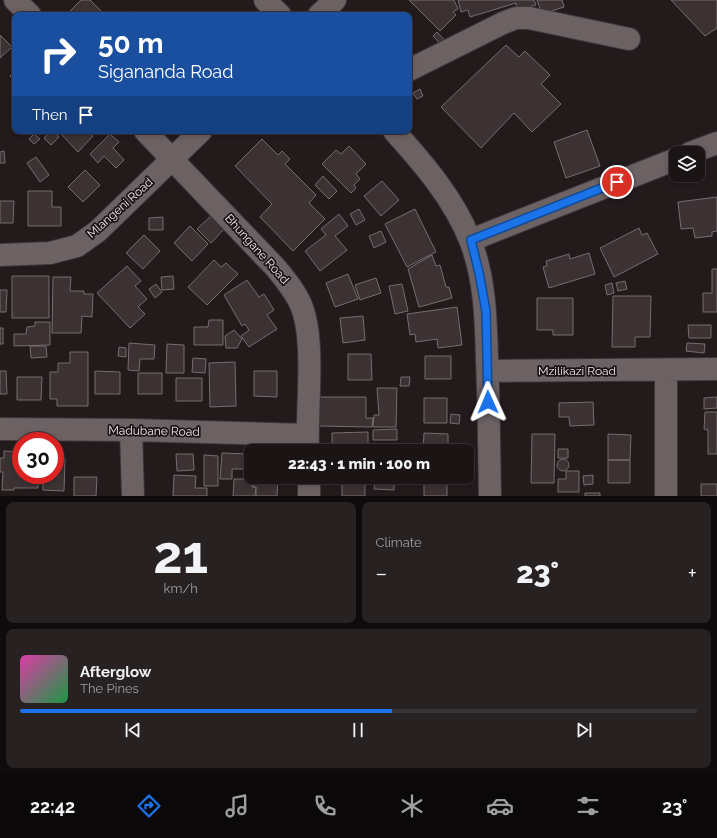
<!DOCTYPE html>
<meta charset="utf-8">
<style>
body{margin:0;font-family:Raleway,sans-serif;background:#272122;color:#f1f3f6;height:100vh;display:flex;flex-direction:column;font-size:15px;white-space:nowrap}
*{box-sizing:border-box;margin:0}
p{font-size:13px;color:#9f9ea0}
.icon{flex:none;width:22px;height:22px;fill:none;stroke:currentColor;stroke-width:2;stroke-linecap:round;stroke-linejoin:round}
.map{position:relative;height:496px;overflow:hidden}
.drawer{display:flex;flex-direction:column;gap:6px;padding:6px;background:#0e0b0c;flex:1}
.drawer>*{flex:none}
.hud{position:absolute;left:12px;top:12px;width:400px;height:122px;border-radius:8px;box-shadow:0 2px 6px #0003,0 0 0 1px #383334;background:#1a4fa0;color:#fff;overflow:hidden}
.tools{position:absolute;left:669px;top:146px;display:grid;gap:8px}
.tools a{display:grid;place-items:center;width:36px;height:36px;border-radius:8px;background:#1a1415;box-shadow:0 2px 6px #0003,0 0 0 1px #383334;font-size:20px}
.speed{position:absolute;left:12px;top:432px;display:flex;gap:8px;font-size:20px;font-weight:700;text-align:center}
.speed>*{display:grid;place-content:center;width:52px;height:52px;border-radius:50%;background:#1a1415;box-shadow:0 2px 6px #0003,0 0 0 1px #383334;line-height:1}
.speed .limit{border:6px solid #d22;background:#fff;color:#111}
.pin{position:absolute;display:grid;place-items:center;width:34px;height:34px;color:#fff;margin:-17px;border:2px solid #fff;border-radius:50%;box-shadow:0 1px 4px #0007}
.me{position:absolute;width:44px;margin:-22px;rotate:359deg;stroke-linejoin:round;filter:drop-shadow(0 0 3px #0008)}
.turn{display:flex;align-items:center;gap:14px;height:84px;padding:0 20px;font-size:18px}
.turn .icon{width:52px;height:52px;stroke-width:2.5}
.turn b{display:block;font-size:28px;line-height:34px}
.then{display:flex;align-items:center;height:38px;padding:0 20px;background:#0003;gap:8px;font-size:15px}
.big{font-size:30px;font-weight:800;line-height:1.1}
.drawer .card{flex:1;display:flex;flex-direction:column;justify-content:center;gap:6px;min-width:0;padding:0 14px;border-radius:8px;background:#272122}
.drawer .dial{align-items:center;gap:0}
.dial b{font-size:52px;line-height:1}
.song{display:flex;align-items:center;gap:12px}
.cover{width:48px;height:48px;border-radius:6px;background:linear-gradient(135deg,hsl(320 70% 55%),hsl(140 70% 35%))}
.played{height:4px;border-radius:2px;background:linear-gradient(90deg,#1a73e8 55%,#383334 55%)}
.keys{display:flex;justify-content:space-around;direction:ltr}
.heat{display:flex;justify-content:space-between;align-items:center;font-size:22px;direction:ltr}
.drawer .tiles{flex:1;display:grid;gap:6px;grid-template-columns:1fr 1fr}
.card:last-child{grid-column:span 2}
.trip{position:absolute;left:244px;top:444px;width:230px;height:40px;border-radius:8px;background:#1a1415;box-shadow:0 2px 6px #0003,0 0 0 1px #383334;font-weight:800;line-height:40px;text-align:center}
.menu{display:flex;height:64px;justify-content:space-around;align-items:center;background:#0a0808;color:#9f9ea0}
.menu .icon{width:28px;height:28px}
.menu .active{color:#1a73e8}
.menu b{font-size:18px;color:#f1f3f6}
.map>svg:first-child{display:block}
.building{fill:#3c3234;stroke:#776c6e}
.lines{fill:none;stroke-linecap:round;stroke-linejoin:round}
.minor-casing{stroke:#3e3738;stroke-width:24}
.minor{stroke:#6c6163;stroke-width:22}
.route-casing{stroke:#114b97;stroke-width:10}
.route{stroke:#1a73e8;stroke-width:7}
.labels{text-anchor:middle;stroke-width:3.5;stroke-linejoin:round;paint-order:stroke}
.street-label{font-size:12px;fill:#f0eaeb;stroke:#191113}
</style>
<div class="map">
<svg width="717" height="496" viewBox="0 0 717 496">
<rect width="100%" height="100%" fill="#231a1c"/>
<path class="building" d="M81,0H90L102,12L99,15H74L70,11Z
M409,0H454L458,9L453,12L456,15L440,31Z
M458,0H534L536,5L517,10L516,3L470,17L468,10L461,12Z
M537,0H562L564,7L542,14Z
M671,0H717V28L705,36Z
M130,11L135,15H126Z
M437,32L450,46L446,50L433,36Z
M0,35L12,47L0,58Z
M506,45L519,57L525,51L550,75L541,84L561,104L532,132L514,113L481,148L441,107Z
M15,70V81L10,76Z
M420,89L423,96L417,99L413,93Z
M587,130L600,166L566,178L554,142Z
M51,131H53L59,137L51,145L44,138Z
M64,131H88L93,136L78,152L61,134Z
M34,134L40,139L34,144L29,139Z
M110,134L119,142L113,148L124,160L116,168L104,156L98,163L90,154Z
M262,139L278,155L282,151L290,159L285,164L316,195L309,203L325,219L293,251L260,217L272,204L235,166Z
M349,146L366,164L356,174L360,179L354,185L356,188L351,193L322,164L336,150L341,154Z
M4,151L5,163H0V152Z
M36,157L49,175L40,182L27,163Z
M85,170L100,185L83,202L68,187Z
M323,176L337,191L329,199L315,185Z
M382,181L399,200L381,216L364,196Z
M28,191H52V207H61V226H28Z
M717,197V231L712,232V236L695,238L693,228L681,229L678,202Z
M0,201H14L13,223H0Z
M359,209L365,220L356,225L350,214Z
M415,209L436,252L407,267L385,224Z
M339,214L348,226L335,236L347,250L320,271L305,251L326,235L321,229Z
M212,215L225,228L211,243L197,229Z
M163,217V230H149V218Z
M190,226L208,244L192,261L174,243Z
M639,228L642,235L647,233L658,254L614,277L600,248Z
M381,231L386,242L374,248L369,236Z
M144,235L160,251L143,269L126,253Z
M589,253L595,274L549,288L543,267L547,266L546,261L569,254L570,259Z
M432,255L436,266L440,265L446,287H449L452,298L419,307L408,269Z
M214,260L221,267L226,263L238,274L207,305L188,287Z
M127,266L141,281L135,286L147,299L138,307L145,314L130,328L97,293Z
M712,269H717V312H703V293H712Z
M348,274L358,299L335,307L326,283Z
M12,276H49V318H12Z
M173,276L174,289L162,290L161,277Z
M53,277H71L70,291H84V294H93L92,317L82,316L81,333H52Z
M376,278L381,293L360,300L355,285Z
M247,280L259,297L264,294L274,310L267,315L277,329L249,347L241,336L249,330L245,324L242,326L224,295Z
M625,281L627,289L618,291L616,283Z
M612,283L614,293L607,295L605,285Z
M156,284L162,292L155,298L149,289Z
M402,284L408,311L395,314L389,286Z
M0,290H7L6,312H0Z
M613,296H651L650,337H635V347H612Z
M537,298H573V335H553V330H537Z
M457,307L462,345L438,348L437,339L416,342L415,334L410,335L407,314Z
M363,316L365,340L343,343L340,318Z
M209,320H223V345H194V327H208Z
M35,322H50V345L14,346V334H26L27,327L35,326Z
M688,325H711V338H689Z
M0,328H3V344H0Z
M234,330L242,339L237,348H226L225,336Z
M129,343L155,345L154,359H140L139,371L128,370Z
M687,343L705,344L704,353L686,351Z
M167,344L184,345V373H166Z
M30,346H46L47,357L31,358Z
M119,347L126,348V357L118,356Z
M70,352H88V406H57V399H50V372H58V363H70Z
M348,354H371L372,380H348Z
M425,356H451V379H425Z
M193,358L206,359L205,373L192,372Z
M235,362L236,406L210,407L209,363Z
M0,371H6L7,394H0Z
M95,371L120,372V394H95Z
M254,371H277V397L254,396Z
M138,373H162V394H138Z
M17,377H42L41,400H17Z
M401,377H410L409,386H400Z
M176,378H202V401H176Z
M377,388H397L396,427H373L374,415H379Z
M319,397H366V418H373L372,427L318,426Z
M717,397V408L704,409V398Z
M424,398H447V423H424Z
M593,402L594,425L570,426L569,417H559V403Z
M705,412H717V454H708V430L704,429Z
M451,414L460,415L459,424L450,423Z
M397,429V440H373V430Z
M368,432V451H332V433Z
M424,433L448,434V451H423Z
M532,434H555L554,483H531Z
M608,434L631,435L630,460H608Z
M371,445L395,446V451H371Z
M558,449H568V458H558Z
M4,451L21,452V475H39L38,488H14V490H2L3,472H0V458H4Z
M222,453L249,454L248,469H232V479H220Z
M176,454H193L194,470L177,471Z
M204,455L218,456V486H204Z
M55,458H65L64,491L43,490V478L47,477V475H55Z
M557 465a6 6 0 1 1 12 0a6 6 0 1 1-12 0Z
M608,460H630V483H608Z
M566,471H579V492H558V479H566Z
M174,475L196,476L195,488H207V496H173Z
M593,475V484L584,485L583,476Z
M74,477H97L96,496H74Z
M253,477H278L277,496H256V487H253Z
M342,477H365V496H342Z
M375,477H394V490L374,489Z
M424,477H447V496H424Z
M234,479H252V487H256L255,496H233Z
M701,484H717V496H701Z
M585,493H600V496H585Z"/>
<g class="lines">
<defs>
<path id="minor" d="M15,0L30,15
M265,0L280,15
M319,15L335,0
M409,70L503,23L516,18H529L629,39
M145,131L275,267C285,279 295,291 301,305C316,341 306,410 308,451
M394,131C423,163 454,199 470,240C485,277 486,320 487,359C489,405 489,450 490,496
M690,153L717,143
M471,240L676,159
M0,255L50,253L77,246L98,231L201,131
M488,371L717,369
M0,429L131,430L307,435
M131,430L133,496
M309,477V496
M666,496V371"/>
</defs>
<use href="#minor" class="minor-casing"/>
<use href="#minor" class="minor"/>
</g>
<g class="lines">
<defs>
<path id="route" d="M488,402L486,311L479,273L471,240L617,182"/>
</defs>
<use href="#route" class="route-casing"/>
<use href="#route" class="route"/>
</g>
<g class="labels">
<g class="street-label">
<text transform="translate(120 208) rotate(-42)" y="4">Mlangeni Road</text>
<text transform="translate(257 249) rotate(48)" y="4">Bhungane Road</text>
<text x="577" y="375">Mzilikazi Road</text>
<text transform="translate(154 431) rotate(1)" y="4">Madubane Road</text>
</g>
</g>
</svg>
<div class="tools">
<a><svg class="icon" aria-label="layers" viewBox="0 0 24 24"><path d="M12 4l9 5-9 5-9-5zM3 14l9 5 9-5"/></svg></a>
</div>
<div class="speed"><div class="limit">30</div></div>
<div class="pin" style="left:617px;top:182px;background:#d93025"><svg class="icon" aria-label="arrive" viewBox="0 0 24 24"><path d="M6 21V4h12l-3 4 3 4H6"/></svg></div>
<svg class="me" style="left:488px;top:402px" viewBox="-20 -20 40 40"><path d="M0-17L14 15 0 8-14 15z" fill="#1a73e8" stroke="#fff" stroke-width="4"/></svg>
<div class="trip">22:43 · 1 min · 100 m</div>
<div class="hud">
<div class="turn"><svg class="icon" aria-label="right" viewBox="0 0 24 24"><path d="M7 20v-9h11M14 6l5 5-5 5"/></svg><div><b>50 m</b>Sigananda Road</div></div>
<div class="then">Then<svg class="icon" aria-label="arrive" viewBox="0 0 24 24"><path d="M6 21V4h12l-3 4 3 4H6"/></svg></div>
</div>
</div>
<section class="drawer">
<div class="tiles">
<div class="card dial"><b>21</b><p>km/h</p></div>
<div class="card"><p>Climate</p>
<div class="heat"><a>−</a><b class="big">23°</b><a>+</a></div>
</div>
<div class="card">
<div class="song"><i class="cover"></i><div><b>Afterglow</b><p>The Pines</p></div></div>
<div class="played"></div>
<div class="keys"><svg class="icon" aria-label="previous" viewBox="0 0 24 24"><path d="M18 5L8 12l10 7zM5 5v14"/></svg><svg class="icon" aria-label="pause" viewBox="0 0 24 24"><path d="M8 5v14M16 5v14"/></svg><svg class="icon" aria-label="next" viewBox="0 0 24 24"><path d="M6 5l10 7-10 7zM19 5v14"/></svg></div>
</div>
</div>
</section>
<nav class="menu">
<b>22:42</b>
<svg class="icon active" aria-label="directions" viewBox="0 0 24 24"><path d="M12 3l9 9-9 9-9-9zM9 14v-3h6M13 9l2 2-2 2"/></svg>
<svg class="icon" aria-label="music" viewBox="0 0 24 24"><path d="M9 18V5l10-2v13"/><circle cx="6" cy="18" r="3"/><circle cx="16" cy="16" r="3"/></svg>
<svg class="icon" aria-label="phone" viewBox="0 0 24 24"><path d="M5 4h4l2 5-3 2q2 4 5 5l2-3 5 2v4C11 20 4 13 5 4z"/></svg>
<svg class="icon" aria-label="climate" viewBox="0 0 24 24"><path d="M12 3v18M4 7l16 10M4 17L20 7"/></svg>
<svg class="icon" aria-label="car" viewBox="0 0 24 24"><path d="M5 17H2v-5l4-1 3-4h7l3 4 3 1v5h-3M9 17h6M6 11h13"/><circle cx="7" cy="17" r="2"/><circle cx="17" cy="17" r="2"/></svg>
<svg class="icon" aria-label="filters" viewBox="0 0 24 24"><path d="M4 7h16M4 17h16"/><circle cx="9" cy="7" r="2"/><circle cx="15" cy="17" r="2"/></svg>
<b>23°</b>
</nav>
